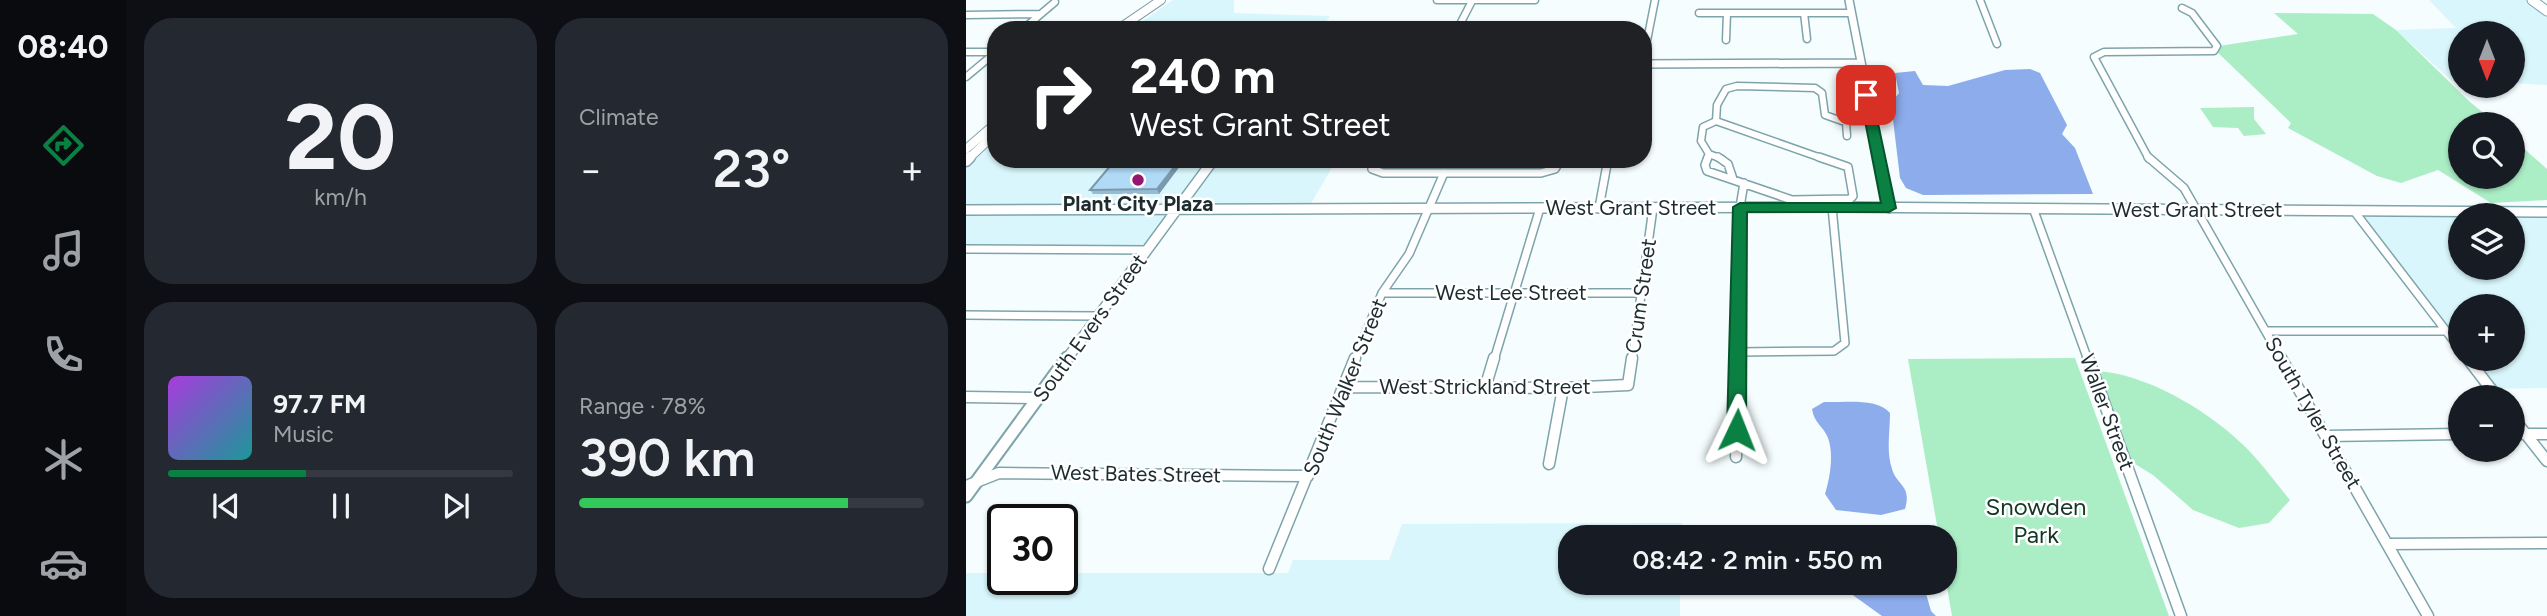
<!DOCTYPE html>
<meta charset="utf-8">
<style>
body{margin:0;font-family:Figtree,sans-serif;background:#242831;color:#f1f3f6;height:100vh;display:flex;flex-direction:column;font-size:26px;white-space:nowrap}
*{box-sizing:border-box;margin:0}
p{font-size:23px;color:#9ea1a6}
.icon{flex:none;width:38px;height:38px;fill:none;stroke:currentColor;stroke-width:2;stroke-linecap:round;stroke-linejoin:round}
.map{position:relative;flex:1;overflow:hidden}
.drawer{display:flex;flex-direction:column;gap:18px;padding:18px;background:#0d0f14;width:840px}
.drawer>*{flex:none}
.hud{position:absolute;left:21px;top:21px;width:665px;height:147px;border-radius:28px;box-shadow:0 2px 5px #0004;background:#202124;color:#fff;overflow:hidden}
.needle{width:46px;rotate:180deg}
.fabs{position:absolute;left:1482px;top:21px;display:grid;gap:14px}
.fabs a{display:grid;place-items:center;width:77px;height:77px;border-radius:50%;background:#171b24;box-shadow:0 2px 5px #0004;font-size:35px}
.speed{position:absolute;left:21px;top:504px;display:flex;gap:14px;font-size:35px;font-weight:700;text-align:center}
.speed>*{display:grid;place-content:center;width:91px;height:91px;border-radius:50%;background:#171b24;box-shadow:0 2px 5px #0004;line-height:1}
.speed .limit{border:4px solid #111;border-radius:10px;background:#fff;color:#111}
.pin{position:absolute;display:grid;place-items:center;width:60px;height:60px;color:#fff;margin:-30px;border-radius:14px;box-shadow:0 4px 10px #0006}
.me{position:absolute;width:77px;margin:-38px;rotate:2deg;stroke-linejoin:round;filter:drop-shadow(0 0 5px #0008)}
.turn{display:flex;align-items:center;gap:24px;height:147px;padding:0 28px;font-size:32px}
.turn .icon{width:91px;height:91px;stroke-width:2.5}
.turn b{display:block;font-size:49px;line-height:60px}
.big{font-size:52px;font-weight:600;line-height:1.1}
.drawer .card{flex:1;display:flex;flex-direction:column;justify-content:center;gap:10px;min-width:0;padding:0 24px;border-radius:28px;background:#242831}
.drawer .dial{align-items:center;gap:0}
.dial b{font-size:91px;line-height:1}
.song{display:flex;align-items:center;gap:21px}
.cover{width:84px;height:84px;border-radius:10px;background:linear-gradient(135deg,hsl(280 70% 55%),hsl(180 70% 35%))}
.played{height:7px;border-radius:4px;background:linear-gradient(90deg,#0b8043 40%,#363941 40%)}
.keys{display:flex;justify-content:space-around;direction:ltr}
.heat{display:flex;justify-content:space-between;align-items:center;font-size:38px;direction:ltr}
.charge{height:10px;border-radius:5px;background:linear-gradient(90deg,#34c759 78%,#363941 0)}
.drawer .tiles{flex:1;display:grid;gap:18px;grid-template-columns:repeat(2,1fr)}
.trip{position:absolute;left:592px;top:525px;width:399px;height:70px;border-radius:28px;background:#171b24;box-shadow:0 2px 5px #0004;font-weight:600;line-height:70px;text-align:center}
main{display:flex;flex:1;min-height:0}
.tab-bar{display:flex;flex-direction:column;width:126px;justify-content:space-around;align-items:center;background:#090b0e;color:#9ea1a6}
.tab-bar .icon{width:49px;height:49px}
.tab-bar .selected{color:#0b8043}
.tab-bar b{font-size:32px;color:#f1f3f6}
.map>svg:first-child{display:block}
.built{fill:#d8f6fb;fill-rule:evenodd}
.green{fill:#abeec5}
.water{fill:#8daceb}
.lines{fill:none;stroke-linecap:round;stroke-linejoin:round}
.minor-far2-casing{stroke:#7ea4ab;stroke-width:9}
.minor-far1-casing{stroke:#7ea4ab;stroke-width:10}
.minor-casing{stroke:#7ea4ab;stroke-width:13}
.tertiary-far2-casing{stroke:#7ea4ab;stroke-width:10}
.tertiary-far1-casing{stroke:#7ea4ab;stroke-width:12}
.tertiary-casing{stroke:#7ea4ab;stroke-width:15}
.secondary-far1-casing{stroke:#7ea4ab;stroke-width:10}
.secondary-casing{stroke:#7ea4ab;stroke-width:13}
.primary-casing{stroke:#7ea4ab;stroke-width:11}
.minor-far2{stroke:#fff;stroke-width:6}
.minor-far1{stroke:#fff;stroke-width:7}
.minor{stroke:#fff;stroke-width:10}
.tertiary-far2{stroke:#fff;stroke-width:7}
.tertiary-far1{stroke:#fff;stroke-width:9}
.tertiary{stroke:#fff;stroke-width:11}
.secondary-far1{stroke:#fff;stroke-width:8}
.secondary{stroke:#fff;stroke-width:10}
.primary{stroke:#fff;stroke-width:9}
.wall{fill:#97bbd4}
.shaded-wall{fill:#7b99ac}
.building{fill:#b0daf6;stroke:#7b99ac;stroke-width:2}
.route{fill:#0b8043;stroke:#07532c;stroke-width:2}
.poi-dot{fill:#95166f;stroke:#fff;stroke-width:2.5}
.labels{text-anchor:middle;stroke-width:5;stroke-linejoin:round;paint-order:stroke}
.poi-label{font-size:21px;font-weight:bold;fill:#1d2c2f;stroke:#fff}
.street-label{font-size:21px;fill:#1d2c2f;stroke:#fff}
.near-park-label{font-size:24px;fill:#163725;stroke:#fff}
</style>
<main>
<nav class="tab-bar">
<b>08:40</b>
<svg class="icon selected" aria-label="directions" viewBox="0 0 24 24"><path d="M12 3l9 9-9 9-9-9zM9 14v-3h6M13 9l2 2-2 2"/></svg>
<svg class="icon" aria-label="music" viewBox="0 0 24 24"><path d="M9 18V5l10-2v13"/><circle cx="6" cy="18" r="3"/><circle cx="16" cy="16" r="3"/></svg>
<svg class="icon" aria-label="phone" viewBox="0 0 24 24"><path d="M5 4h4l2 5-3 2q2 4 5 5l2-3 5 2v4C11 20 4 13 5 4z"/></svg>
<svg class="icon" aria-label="climate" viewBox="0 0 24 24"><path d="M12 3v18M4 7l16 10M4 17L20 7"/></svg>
<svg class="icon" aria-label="car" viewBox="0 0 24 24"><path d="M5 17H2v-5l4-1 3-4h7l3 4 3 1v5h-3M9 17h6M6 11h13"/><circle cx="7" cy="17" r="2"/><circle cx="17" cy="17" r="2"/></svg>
</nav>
<section class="drawer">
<div class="tiles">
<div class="card dial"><b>20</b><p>km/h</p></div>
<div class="card"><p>Climate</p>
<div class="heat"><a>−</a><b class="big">23°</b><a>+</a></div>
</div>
<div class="card">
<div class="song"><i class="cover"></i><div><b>97.7 FM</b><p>Music</p></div></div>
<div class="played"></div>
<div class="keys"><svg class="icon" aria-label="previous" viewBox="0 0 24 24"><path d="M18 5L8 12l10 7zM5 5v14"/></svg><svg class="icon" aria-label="pause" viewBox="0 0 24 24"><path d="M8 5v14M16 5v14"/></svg><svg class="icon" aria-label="next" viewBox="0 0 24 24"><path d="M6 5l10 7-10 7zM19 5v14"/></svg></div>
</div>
<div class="card"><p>Range · 78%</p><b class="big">390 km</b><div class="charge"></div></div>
</div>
</section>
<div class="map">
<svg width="1581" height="616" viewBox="0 0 1581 616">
<rect width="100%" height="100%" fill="#f5fdfe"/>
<path class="built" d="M207,0H268V13L364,16L354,30H164Z
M1463,0H1563L1581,13V85L1547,83V33H1494V82L1486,81L1430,30L1490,28Z
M30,136V159H244L208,208H0V165Z
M252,159H371L344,205H219Z
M1388,211L1581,212V388L1525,389L1502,359H1547V306H1494V349ZM1494,215H1547V268H1494Z
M0,213H204L179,247L0,246Z
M716,523V537H604V583H714V616H0V573H37V579H96V573H322L327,560H423L436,524Z"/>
<path class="green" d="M1308,13L1407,14L1430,30L1504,102L1531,124H1494V177H1547V139L1581,169V200L1525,203L1472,170L1435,183L1411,176L1322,128L1325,123L1246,47L1332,34Z
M1288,107V119L1300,134L1278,136L1272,128L1247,127L1234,108Z
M1109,358L1203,616H986L978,570V537H973L942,359Z
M1131,371C1180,374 1239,409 1274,442C1293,459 1308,481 1324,500L1303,523L1273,528L1227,510L1187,475L1164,461Z"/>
<path class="water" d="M1039,70L1064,69L1074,73L1101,125L1096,134L1109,148L1127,194L957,195L940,188L934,178L925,103L933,93L929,73L949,71L957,85L982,86Z
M858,402C876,403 911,397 924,413C924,432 920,451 926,469C931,486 946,485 939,509L915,515L870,510L859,494C864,478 868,454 862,438C858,427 848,423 846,409Z
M870,583H957L965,611L970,616H916Z"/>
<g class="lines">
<defs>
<path id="minor-far2" d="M471,0H569
M1014,0L1031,44
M733,13H884
M838,13L841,39
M0,15L74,14
M56,30L89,2
M491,30L506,1
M760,40L761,13
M0,52H30
M677,61L689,0
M0,77L30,52
M750,121L858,159
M750,121L751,105L760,89L771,86L849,88L856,93L859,115L876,121H906
M880,122L881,136
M743,154L756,159
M741,159L743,154L735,141L737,127L750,121
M1183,159L1128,57L1138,52L1248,51L1251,46L1226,13L1216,8"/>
<path id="minor-far1" d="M742,157L739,165L741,171L826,200L884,199L887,196L882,167L853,157
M752,157L762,164L767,179
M1182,157L1218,188L1316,360
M406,169L417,173H575L589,169L595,159
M633,208L642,159
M1067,208L1122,360
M1388,211L1494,349
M0,249L181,250
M416,293H675
M0,315L132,316
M1301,331H1480
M773,352L868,351L879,343L866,207
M389,360L416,293L443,254L478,173
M528,360L574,208
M666,360L687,208
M772,360L774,207L778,183"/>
<path id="minor" d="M1122,358L1215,616
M1315,358L1462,616
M1502,359L1531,397
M376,387L597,388L662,385L666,358
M519,388L528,358
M0,397L72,398
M1547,418L1581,461
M1547,434H1581
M1360,436L1494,434
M770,457L772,358
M583,464L597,388
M0,486L33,473L342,476
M1421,544L1581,543
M303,569L389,358"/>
<path id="tertiary-far2" d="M883,0L914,159
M677,64L894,63"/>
<path id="tertiary-far1" d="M913,157L923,208
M0,210L866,207L1581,212
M100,360L248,159"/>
<path id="tertiary" d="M0,496L101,358"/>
<path id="secondary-far1" d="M151,30L195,0
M0,149L30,123
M2,159L30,133"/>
<path id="secondary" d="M0,161L4,157"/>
<path id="primary" d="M1566,0L1581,11"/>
</defs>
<use href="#minor-far2" class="minor-far2-casing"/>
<use href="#minor-far1" class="minor-far1-casing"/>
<use href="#minor" class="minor-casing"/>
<use href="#tertiary-far2" class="tertiary-far2-casing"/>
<use href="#tertiary-far1" class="tertiary-far1-casing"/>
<use href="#tertiary" class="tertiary-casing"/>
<use href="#secondary-far1" class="secondary-far1-casing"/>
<use href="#secondary" class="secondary-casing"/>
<use href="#primary" class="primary-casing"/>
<use href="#minor-far2" class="minor-far2"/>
<use href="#minor-far1" class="minor-far1"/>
<use href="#minor" class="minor"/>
<use href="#tertiary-far2" class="tertiary-far2"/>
<use href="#tertiary-far1" class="tertiary-far1"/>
<use href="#tertiary" class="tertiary"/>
<use href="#secondary-far1" class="secondary-far1"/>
<use href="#secondary" class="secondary"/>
<use href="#primary" class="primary"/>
</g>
<path class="wall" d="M202,162H212L214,166L193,194H127L124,190Z"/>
<path class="shaded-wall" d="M212,162L214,166L193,194L191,189Z"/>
<path class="building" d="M150,159H198L196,162H212L191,189L124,190Z"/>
<path class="route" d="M900,91L906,95L930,208L923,212H781L780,430L777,436L771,438L764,436L761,430L767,207L774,203H915L894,95Z"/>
<circle class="poi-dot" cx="172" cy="180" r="7"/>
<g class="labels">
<g class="poi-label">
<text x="172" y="211">Plant City Plaza</text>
</g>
<g class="street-label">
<text x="665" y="215">West Grant Street</text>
<text x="1231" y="217">West Grant Street</text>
<text x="545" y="300">West Lee Street</text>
<text transform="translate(675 296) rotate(-82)" y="7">Crum Street</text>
<text transform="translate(124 328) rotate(-54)" y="7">South Evers Street</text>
<text transform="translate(379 387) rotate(-68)" y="7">South Walker Street</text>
<text x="519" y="394">West Strickland Street</text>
<text transform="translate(1141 412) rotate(70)" y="7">Waller Street</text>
<text transform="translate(1347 413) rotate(60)" y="7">South Tyler Street</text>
<text transform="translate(170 474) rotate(1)" y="7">West Bates Street</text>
</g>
<g class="near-park-label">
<text x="1070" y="515">Snowden<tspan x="1070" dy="28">Park</tspan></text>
</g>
</g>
</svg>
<div class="fabs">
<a><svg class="needle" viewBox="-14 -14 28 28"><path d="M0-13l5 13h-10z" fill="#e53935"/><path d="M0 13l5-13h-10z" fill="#9ea1a6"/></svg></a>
<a><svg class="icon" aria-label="search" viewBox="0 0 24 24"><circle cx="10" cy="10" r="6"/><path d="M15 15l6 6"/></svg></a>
<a><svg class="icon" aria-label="layers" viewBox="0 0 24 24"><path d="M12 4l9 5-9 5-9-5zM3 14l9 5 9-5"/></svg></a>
<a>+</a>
<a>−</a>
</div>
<div class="speed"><div class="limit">30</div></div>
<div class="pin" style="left:900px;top:95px;background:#d93025"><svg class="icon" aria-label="arrive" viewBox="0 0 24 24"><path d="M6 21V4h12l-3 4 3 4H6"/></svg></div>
<svg class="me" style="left:771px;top:430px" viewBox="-20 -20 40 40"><path d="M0-17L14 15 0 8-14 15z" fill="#0b8043" stroke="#fff" stroke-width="4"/></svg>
<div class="trip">08:42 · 2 min · 550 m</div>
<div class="hud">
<div class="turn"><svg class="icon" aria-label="right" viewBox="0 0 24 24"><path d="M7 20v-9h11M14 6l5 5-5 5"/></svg><div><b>240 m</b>West Grant Street</div></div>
</div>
</div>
</main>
